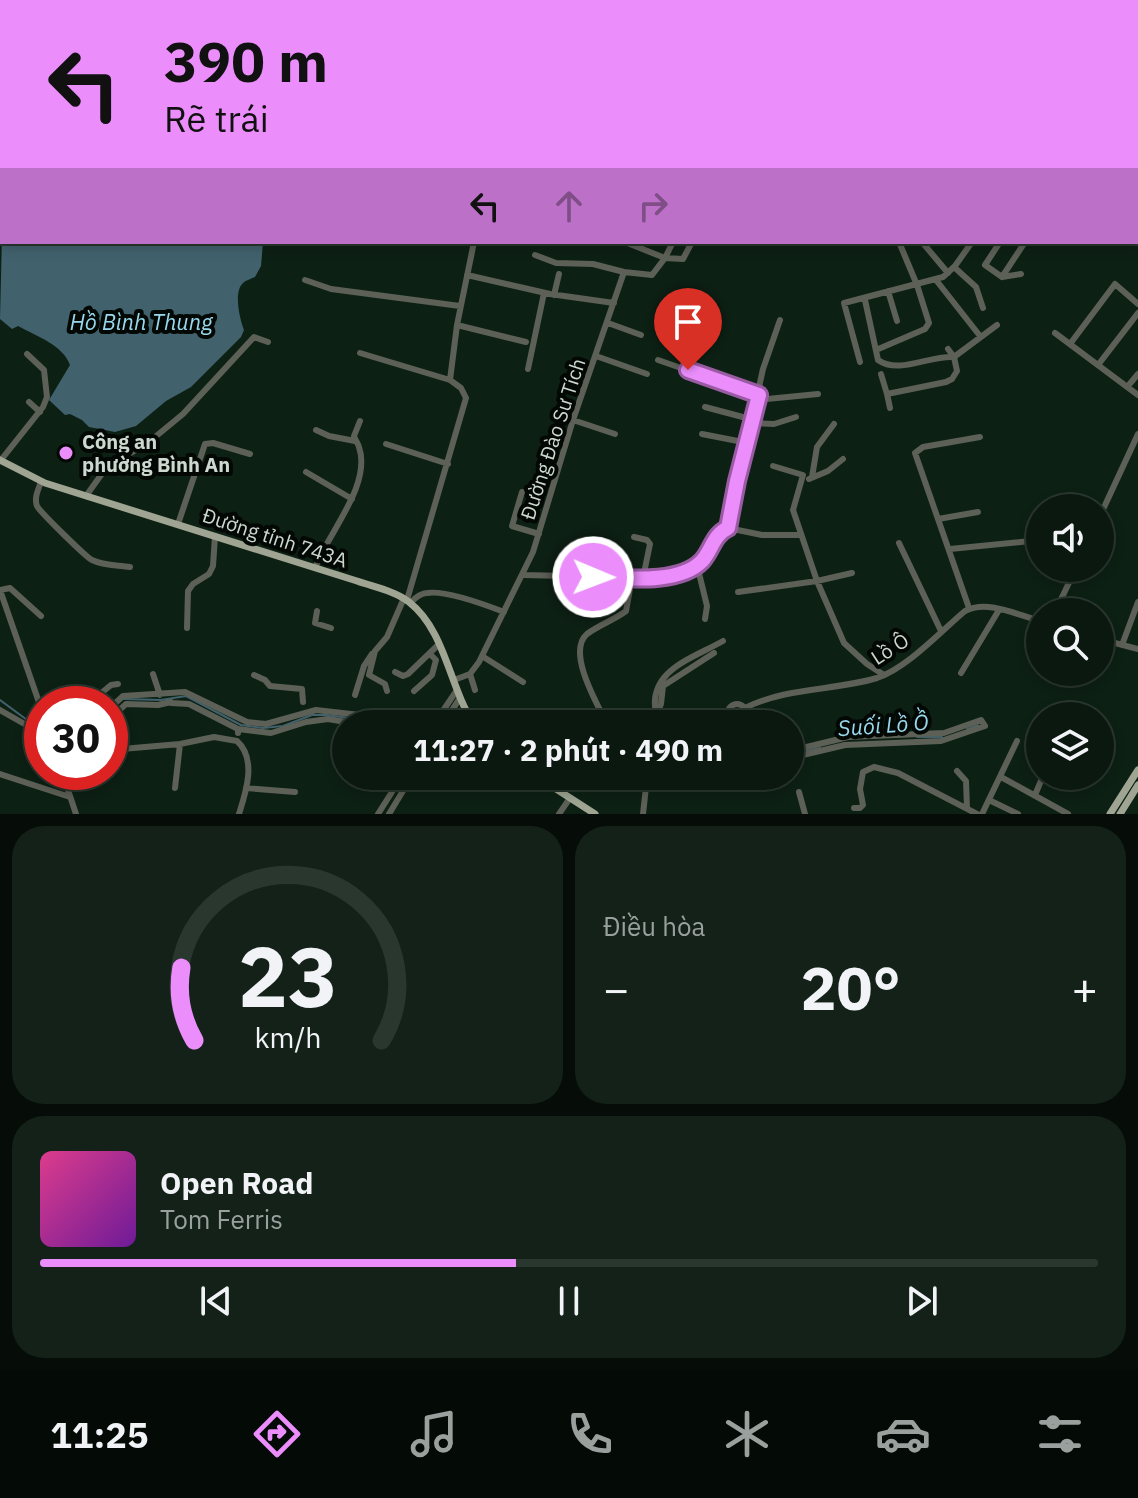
<!DOCTYPE html>
<html lang="vi">
<meta charset="utf-8">
<style>
body{margin:0;font-family:"IBM Plex Sans",sans-serif;background:#132118;color:#f1f3f6;height:100vh;display:flex;flex-direction:column;font-size:30px;white-space:nowrap}
*{box-sizing:border-box;margin:0}
p{font-size:26px;color:#99a09e}
.icon{flex:none;width:44px;height:44px;fill:none;stroke:currentColor;stroke-width:2;stroke-linecap:round;stroke-linejoin:round}
.map{position:relative;height:814px;overflow:hidden}
.sheet{display:flex;flex-direction:column;gap:12px;padding:12px;background:#060d08;flex:1}
.sheet>*{flex:none}
.hud{position:absolute;left:0px;top:0px;width:1138px;height:244px;box-shadow:0 4px 12px #0003,0 0 0 2px #2a372f;background:#eb8dfb;color:#111;overflow:hidden}
.tools{position:absolute;left:1026px;top:494px;display:grid;gap:16px}
.tools a{display:grid;place-items:center;width:88px;height:88px;border-radius:50%;background:#0a180f;box-shadow:0 4px 12px #0003,0 0 0 2px #2a372f;font-size:40px}
.speed{position:absolute;left:24px;top:686px;display:flex;gap:16px;font-size:40px;font-weight:700;text-align:center}
.speed>*{display:grid;place-content:center;width:104px;height:104px;border-radius:50%;background:#0a180f;box-shadow:0 4px 12px #0003,0 0 0 2px #2a372f;line-height:1}
.speed .limit{border:12px solid #d22;background:#fff;color:#111}
.pin{position:absolute;display:grid;place-items:center;width:68px;height:68px;color:#fff;margin:-82px -34px;border-radius:50% 50% 50% 0;rotate:-45deg;box-shadow:0 0 8px #0007}
.pin .icon{rotate:45deg}
.me{position:absolute;width:88px;margin:-44px;rotate:91deg;stroke-linejoin:round;filter:drop-shadow(0 0 6px #0008)}
.turn{display:flex;align-items:center;gap:28px;height:168px;padding:0 32px;font-size:36px}
.turn .icon{width:104px;height:104px;stroke-width:2.5}
.turn b{display:block;font-size:56px;line-height:68px}
.lanes{display:flex;align-items:center;height:76px;padding:0 32px;background:#0003;justify-content:center;gap:40px;direction:ltr}
.lanes .off{opacity:.35}
.big{font-size:60px;font-weight:700;line-height:1.1}
.sheet .tile{flex:1;display:flex;flex-direction:column;justify-content:center;gap:12px;min-width:0;padding:0 28px;border-radius:32px;background:#132118}
.sheet .dial{align-items:center;gap:0}
.dial svg{height:208px;overflow:visible;fill:none;stroke:#2a372f;stroke-width:7;stroke-linecap:round;text-anchor:middle}
.dial text{fill:#f1f3f6;stroke:none}
.song{display:flex;align-items:center;gap:24px}
.cover{width:96px;height:96px;border-radius:12px;background:linear-gradient(135deg,hsl(330 70% 55%),hsl(280 70% 35%))}
.played{height:8px;border-radius:4px;background:linear-gradient(90deg,#eb8dfb 45%,#2a372f 45%)}
.keys{display:flex;justify-content:space-around;direction:ltr}
.heat{display:flex;justify-content:space-between;align-items:center;font-size:44px;direction:ltr}
.sheet .tiles{flex:1;display:grid;gap:12px;grid-template-columns:1fr 1fr}
.tile:last-child{grid-column:span 2}
.trip{position:absolute;left:332px;top:710px;width:472px;height:80px;border-radius:40px;background:#0a180f;box-shadow:0 4px 12px #0003,0 0 0 2px #2a372f;font-weight:700;line-height:80px;text-align:center}
.tab-bar{display:flex;height:128px;justify-content:space-around;align-items:center;background:#040a06;color:#99a09e}
.tab-bar .icon{width:56px;height:56px}
.tab-bar .active{color:#eb8dfb}
.tab-bar b{font-size:36px;color:#f1f3f6}
.map>svg:first-child{display:block}
.green{fill:#3b3322}
.water{fill:#41626d}
.lines{fill:none;stroke-linecap:round;stroke-linejoin:round}
.stream{stroke:#41626d;stroke-width:2}
.minor{stroke:#5d6056;stroke-width:6}
.major{stroke:#9fa592;stroke-width:7}
.route-casing{stroke:#995ca3;stroke-width:20}
.route{stroke:#eb8dfb;stroke-width:14}
.poi-dot{fill:#eb8dfb;stroke:#030804;stroke-width:3}
.labels{text-anchor:middle;stroke-width:8;stroke-linejoin:round;paint-order:stroke}
.street-label{font-size:20px;fill:#cdd9d0;stroke:#030804}
.poi-label{font-size:20px;font-weight:bold;fill:#cdd9d0;stroke:#030804;text-anchor:start}
.water-label{font-size:22px;font-style:italic;fill:#98d9ef;stroke:#030804}
</style>
<div class="map">
<svg width="1138" height="814" viewBox="0 0 1138 814">
<rect width="100%" height="100%" fill="#0d2014"/>
<path class="green" d="M851,0H981L850,2Z"/>
<path class="water" d="M2,235V242H263L261,266L255,277C251,279 246,280 243,283C233,292 240,320 244,330L241,337L191,387L166,401L136,426L115,432L89,427L82,420L70,414L65,415L49,400L70,365C63,345 36,336 18,326L12,329L0,319Z"/>
<g class="lines">
<path class="stream" d="M124,699L161,700L186,696L241,725L263,728L283,726L312,715H326L380,722H420
M0,700L38,728
M110,714L116,706
M494,719C518,715 545,712 567,724
M967,729L978,725
M917,737H942
M790,754L820,748
M686,776L698,782L716,776"/>
<path class="minor" d="M347,0L351,2
M440,0L444,2
M531,0L535,2
M620,0L624,2
M4,2L5,0
M249,2L251,0
M286,2L287,0
M367,2L368,0
M488,2L489,0
M551,2L552,0
M599,2L600,0
M693,2L694,0
M830,2V0
M838,2V0
M994,2L995,0
M625,242L665,258L673,242
M922,242L948,273
M1000,242L985,265L1002,277L1021,274
M535,255L556,263L593,264L624,272
M954,267L976,287L983,308
M467,275L550,294L614,303
M1002,277L1025,242
M305,280L331,289L460,306
M936,280L980,336
M888,291L897,321
M554,295L559,274
M865,300L878,360C899,375 930,355 954,357
M780,320L763,369L728,528L762,535H800
M608,323L641,335
M457,325L526,342
M1055,333L1138,395
M1070,344L1115,284L1138,304
M876,350L925,329L929,323L917,285L899,242
M360,353L450,380L461,388L466,398L407,600
M596,356L647,374
M954,357L997,325
M658,360L759,395
M860,362L844,303L943,277L955,266L972,242
M1098,365L1138,313
M528,369L544,293
M881,374L887,394L946,382L952,379L957,371L954,357L948,349
M450,380L457,325L474,242
M1128,386L1138,374
M887,394L890,408
M758,400L818,394
M29,402L40,412
M705,407L754,420
M573,420L615,434
M753,423L774,424L796,417
M316,430L329,436L355,441
M702,434L748,443
M386,444L448,464
M1,460L43,407L47,397L44,370L27,354
M773,466L803,475L793,510L817,581L844,643L867,664L884,675
M306,472L352,499
M812,477L817,447L834,424
M809,479L828,471L843,459
M41,482C38,490 34,498 37,506C40,512 87,558 92,560C104,566 117,565 130,567
M522,492L512,526L539,534
M86,496L106,468L149,442L183,414L254,337L268,342
M1100,516L1138,434
M938,519L978,512
M178,524L205,444L213,443L250,454
M634,537L647,540L650,544L643,578
M899,543L941,631
M950,549L1040,540
M608,563L610,577
M697,565L707,606L705,619
M315,568C328,533 372,485 359,447C358,443 355,440 354,436L360,421
M524,575L651,578C669,576 692,575 704,558C712,546 714,534 728,528
M593,577L595,559
M0,590L42,711
M0,590L10,588L41,616
M738,592L817,581L852,573
M410,603C415,598 421,593 427,593C447,590 486,605 504,612
M969,608L915,453L923,447L980,437
M317,611L315,623L331,628
M1055,612L1076,568
M187,628L188,591L193,584L209,574L213,566L215,536
M1100,639L1138,649
M1122,645L1138,602
M482,656L523,682
M395,672L403,676L408,674L438,645
M961,673L999,610
M153,674L160,695
M470,674L475,690
M254,675L265,680L270,686L302,689L303,702
M454,680L470,674L479,662L533,552L573,420L624,272L652,275L665,258L683,259L692,242
M387,691L385,684L369,675L375,651L387,637L404,598
M414,691L432,675L436,660L430,654
M355,695L364,666L372,654
M171,703L189,704L238,729V733
M728 713a9 9 0 1 1 18 0a9 9 0 1 1-18 0Z
M88,704L111,685L118,684
M110,708L123,696L185,692L247,722L266,724L316,710L386,718L421,717L428,723
M745,708C787,687 833,691 877,678C907,668 940,632 965,611C987,599 1017,615 1040,621
M0,710L42,734
M115,714L126,704L158,705L171,702
M656,714C647,671 691,659 723,641
M473,722C504,711 545,704 574,724
M425,724L470,718
M434,724L457,690
M443,724L460,698
M491,724L519,719L559,724
M607,724C598,705 566,652 587,634C599,625 614,620 626,611L632,578
M653,724L661,704L663,686L714,653
M238,729L271,733L306,722L328,719L357,724
M110,750L180,744L214,737L237,741C257,759 246,792 239,814
M790,751L848,737L944,733L981,720L985,726L941,741L845,745L790,758
M957,771L966,781L967,808
M62,772L76,814
M0,774L70,797
M461,776V777
M680,776L697,787L731,776
M691,776L699,778L706,776
M1001,777L1068,814
M175,788L180,744
M246,788L295,792
M799,792L805,814
M1035,795L1043,776
M989,800L1018,814
M854,808H860L863,805L860,789L863,772L874,767L898,773L977,814
M378,814L402,776
M389,814L412,776
M559,814L570,798
M643,814L646,787L644,776
M982,814L1017,741"/>
<path class="major" d="M719,0L723,2
M734,0L738,2
M1136,228L1138,230
M1136,240L1138,242
M0,460L45,483L357,581C374,587 395,591 409,602C446,631 449,687 474,724
M536,776L595,814
M1110,814L1138,770
M1120,814L1138,785"/>
</g>
<g class="lines">
<defs>
<path id="route" d="M593,577C623,578 679,585 702,561C712,550 713,535 728,528L737,481L759,395L688,370"/>
</defs>
<use href="#route" class="route-casing"/>
<use href="#route" class="route"/>
</g>
<circle class="poi-dot" cx="66" cy="453" r="8"/>
<g class="labels">
<g class="street-label">
<text transform="translate(553 439) rotate(-72)" y="7">Đường Đào Sư Tích</text>
<text transform="translate(275 538) rotate(18)" y="7">Đường tỉnh 743A</text>
<text transform="translate(890 649) rotate(-33)" y="7">Lồ Ô</text>
</g>
<g class="poi-label">
<text x="82" y="449">Công an<tspan x="82" dy="23">phường Bình An</tspan></text>
</g>
<g class="water-label">
<text x="141" y="330">Hồ Bình Thung</text>
<text transform="translate(883 725) rotate(-4)" y="8">Suối Lồ Ồ</text>
</g>
</g>
</svg>
<div class="tools">
<a><svg class="icon" aria-label="sound" viewBox="0 0 24 24"><path d="M4 9h4l5-4v14l-5-4H4zM17 9q2 3 0 6"/></svg></a>
<a><svg class="icon" aria-label="search" viewBox="0 0 24 24"><circle cx="10" cy="10" r="6"/><path d="M15 15l6 6"/></svg></a>
<a><svg class="icon" aria-label="layers" viewBox="0 0 24 24"><path d="M12 4l9 5-9 5-9-5zM3 14l9 5 9-5"/></svg></a>
</div>
<div class="speed"><div class="limit">30</div></div>
<div class="pin" style="left:688px;top:370px;background:#d93025"><svg class="icon" aria-label="arrive" viewBox="0 0 24 24"><path d="M6 21V4h12l-3 4 3 4H6"/></svg></div>
<svg class="me" style="left:593px;top:577px" viewBox="-20 -20 40 40"><circle r="17" fill="#eb8dfb" stroke="#fff" stroke-width="3"/><path d="M0-11L8 9 0 5-8 9z" fill="#fff"/></svg>
<div class="trip">11:27 · 2 phút · 490 m</div>
<div class="hud">
<div class="turn"><svg class="icon" aria-label="left" viewBox="0 0 24 24"><path d="M17 20v-9H6M10 6l-5 5 5 5"/></svg><div><b>390 m</b>Rẽ trái</div></div>
<div class="lanes"><svg class="icon" aria-label="left" viewBox="0 0 24 24"><path d="M17 20v-9H6M10 6l-5 5 5 5"/></svg><svg class="icon off" aria-label="ahead" viewBox="0 0 24 24"><path d="M12 20V5M6 11l6-6 6 6"/></svg><svg class="icon off" aria-label="right" viewBox="0 0 24 24"><path d="M7 20v-9h11M14 6l5 5-5 5"/></svg></div>
</div>
</div>
<section class="sheet">
<div class="tiles">
<div class="tile dial"><svg viewBox="0 0 100 80">
<path d="M14 69A42 42 0 1 1 86 69"/>
<path d="M14 69A42 42 0 0 1 9 41" stroke="#eb8dfb"/>
<text x="50" y="56" font-size="32" font-weight="700">23</text>
<text x="50" y="72" font-size="11">km/h</text>
</svg></div>
<div class="tile"><p>Điều hòa</p>
<div class="heat"><a>−</a><b class="big">20°</b><a>+</a></div>
</div>
<div class="tile">
<div class="song"><i class="cover"></i><div><b>Open Road</b><p>Tom Ferris</p></div></div>
<div class="played"></div>
<div class="keys"><svg class="icon" aria-label="previous" viewBox="0 0 24 24"><path d="M18 5L8 12l10 7zM5 5v14"/></svg><svg class="icon" aria-label="pause" viewBox="0 0 24 24"><path d="M8 5v14M16 5v14"/></svg><svg class="icon" aria-label="next" viewBox="0 0 24 24"><path d="M6 5l10 7-10 7zM19 5v14"/></svg></div>
</div>
</div>
</section>
<nav class="tab-bar">
<b>11:25</b>
<svg class="icon active" aria-label="directions" viewBox="0 0 24 24"><path d="M12 3l9 9-9 9-9-9zM9 14v-3h6M13 9l2 2-2 2"/></svg>
<svg class="icon" aria-label="music" viewBox="0 0 24 24"><path d="M9 18V5l10-2v13"/><circle cx="6" cy="18" r="3"/><circle cx="16" cy="16" r="3"/></svg>
<svg class="icon" aria-label="phone" viewBox="0 0 24 24"><path d="M5 4h4l2 5-3 2q2 4 5 5l2-3 5 2v4C11 20 4 13 5 4z"/></svg>
<svg class="icon" aria-label="climate" viewBox="0 0 24 24"><path d="M12 3v18M4 7l16 10M4 17L20 7"/></svg>
<svg class="icon" aria-label="car" viewBox="0 0 24 24"><path d="M5 17H2v-5l4-1 3-4h7l3 4 3 1v5h-3M9 17h6M6 11h13"/><circle cx="7" cy="17" r="2"/><circle cx="17" cy="17" r="2"/></svg>
<svg class="icon" aria-label="filters" viewBox="0 0 24 24"><path d="M4 7h16M4 17h16"/><circle cx="9" cy="7" r="2"/><circle cx="15" cy="17" r="2"/></svg>
</nav>
